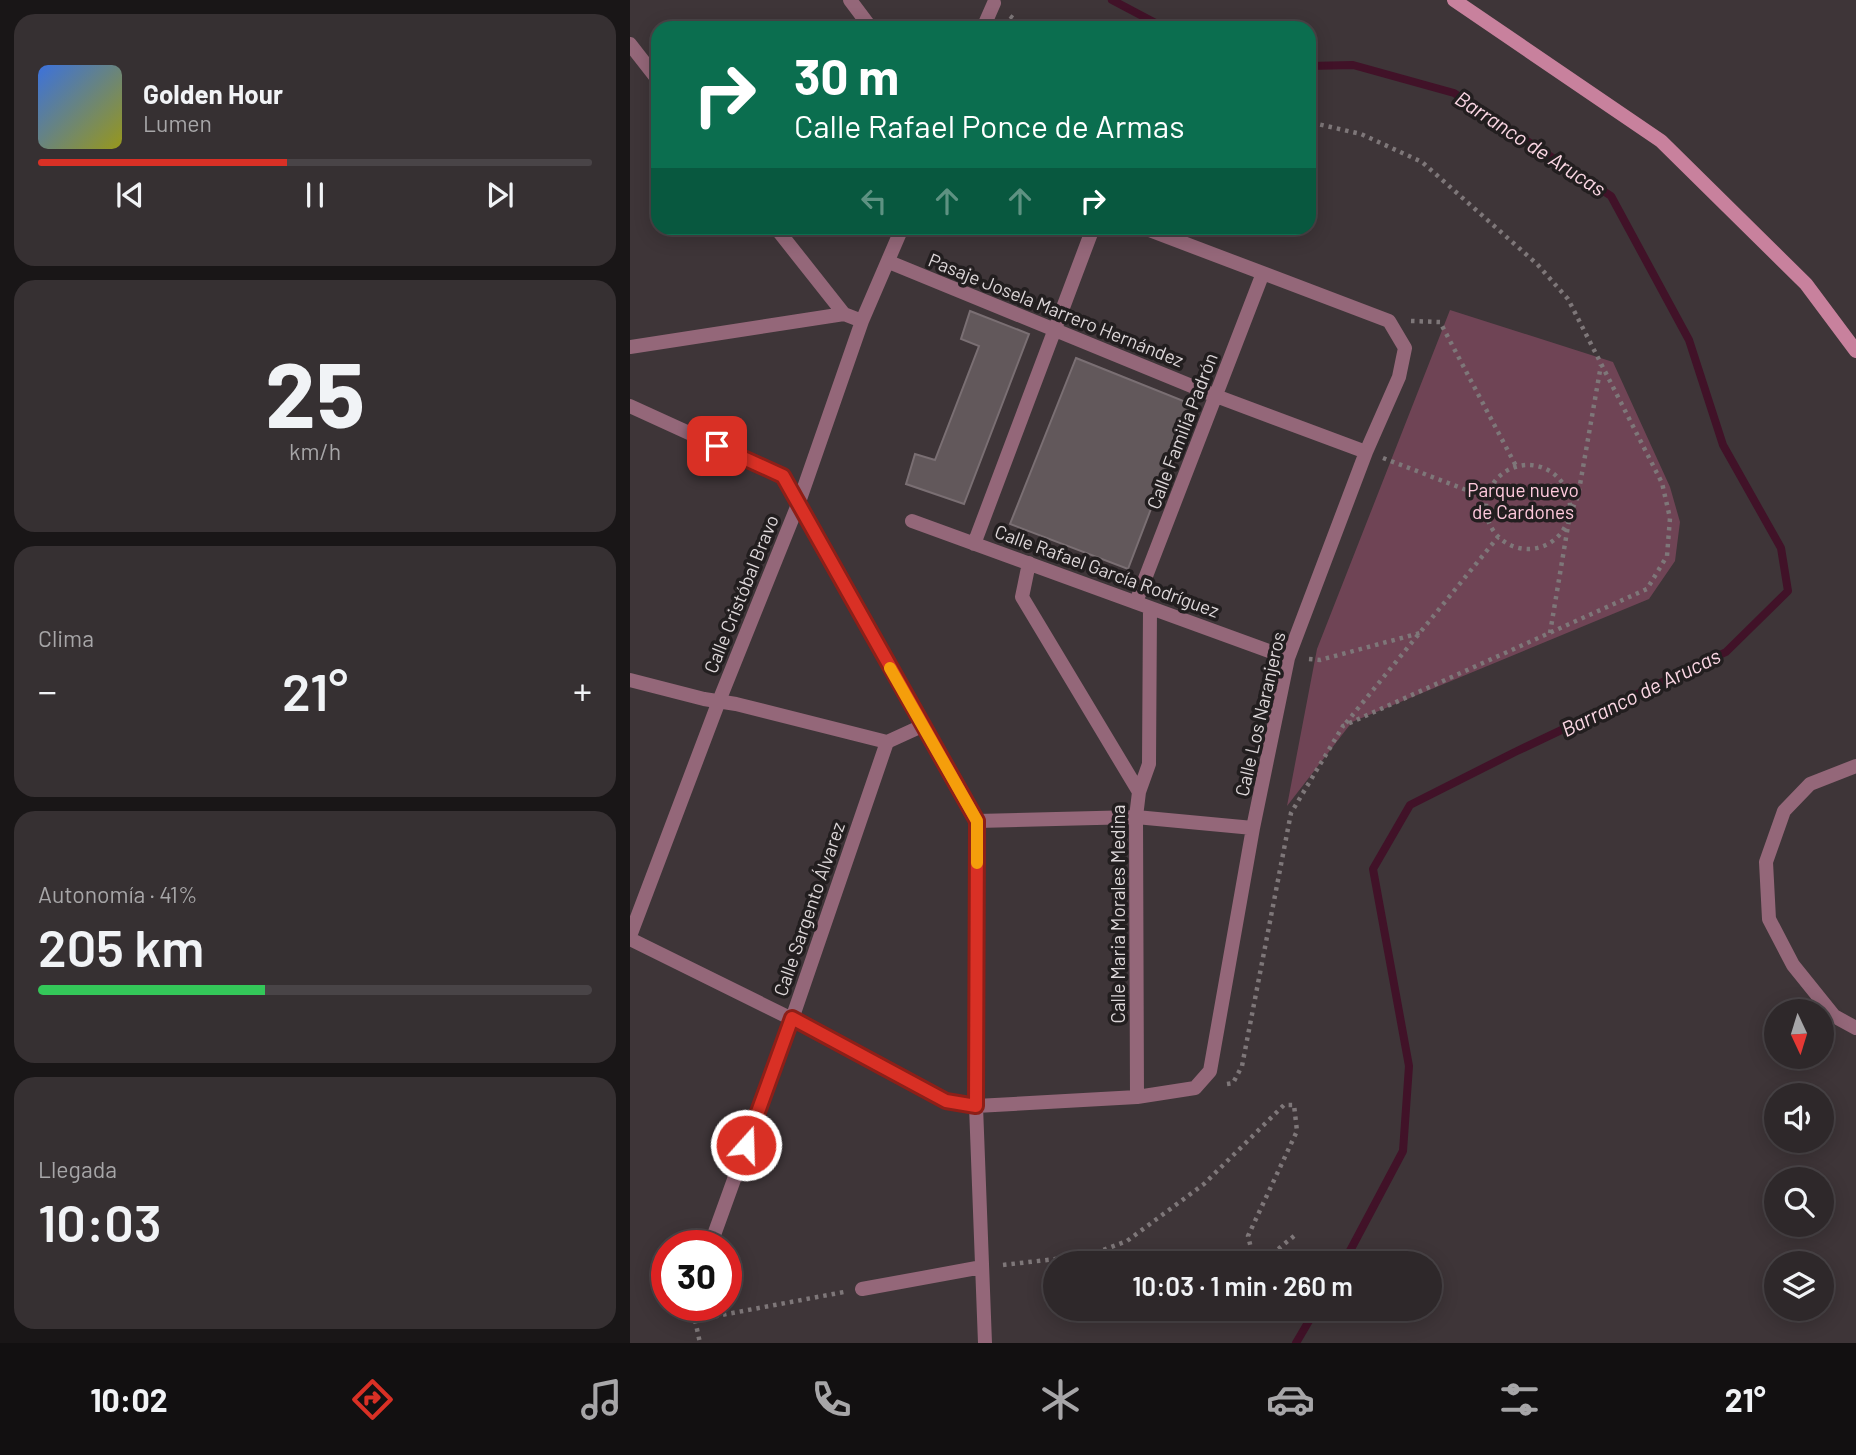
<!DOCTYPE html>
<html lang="es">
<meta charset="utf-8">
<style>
body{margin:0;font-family:Barlow,sans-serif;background:#363032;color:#f1f3f6;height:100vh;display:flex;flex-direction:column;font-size:26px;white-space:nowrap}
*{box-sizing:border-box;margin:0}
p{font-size:23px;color:#a7a6a8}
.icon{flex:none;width:38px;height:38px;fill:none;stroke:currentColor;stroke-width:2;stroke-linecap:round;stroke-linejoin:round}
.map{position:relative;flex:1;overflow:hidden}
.details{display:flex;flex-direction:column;gap:14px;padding:14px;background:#191617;width:630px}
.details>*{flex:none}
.top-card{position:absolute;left:21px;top:21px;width:665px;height:214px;border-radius:21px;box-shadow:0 4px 18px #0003,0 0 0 2px #494447;background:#0b6e4f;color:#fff;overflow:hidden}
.needle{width:46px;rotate:176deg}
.fabs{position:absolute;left:1134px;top:999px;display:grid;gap:14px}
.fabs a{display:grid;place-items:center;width:70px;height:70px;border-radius:50%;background:#2e282a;box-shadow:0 4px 18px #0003,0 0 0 2px #494447;font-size:35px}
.speed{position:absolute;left:21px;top:1230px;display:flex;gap:14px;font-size:35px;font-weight:700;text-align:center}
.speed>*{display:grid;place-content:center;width:91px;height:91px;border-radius:50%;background:#2e282a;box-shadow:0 4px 18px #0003,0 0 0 2px #494447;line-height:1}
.speed .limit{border:10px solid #d22;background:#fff;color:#111}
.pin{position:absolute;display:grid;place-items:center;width:60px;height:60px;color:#fff;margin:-30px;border-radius:14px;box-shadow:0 4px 10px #0006}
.me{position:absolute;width:77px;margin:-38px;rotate:20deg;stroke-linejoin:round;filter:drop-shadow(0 0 5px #0008)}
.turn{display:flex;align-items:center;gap:24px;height:147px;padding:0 28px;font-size:32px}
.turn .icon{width:91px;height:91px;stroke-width:2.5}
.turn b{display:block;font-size:49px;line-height:60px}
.lanes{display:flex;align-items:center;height:66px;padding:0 28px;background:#0003;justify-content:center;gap:35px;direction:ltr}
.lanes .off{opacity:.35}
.big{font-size:52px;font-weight:600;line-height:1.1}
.details .card{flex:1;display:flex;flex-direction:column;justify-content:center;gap:10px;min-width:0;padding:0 24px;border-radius:21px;background:#363032}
.details .dial{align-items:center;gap:0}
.dial b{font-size:91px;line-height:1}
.song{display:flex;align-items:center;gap:21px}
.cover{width:84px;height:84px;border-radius:10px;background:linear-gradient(135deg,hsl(220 70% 55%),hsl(60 70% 35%))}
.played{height:7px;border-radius:4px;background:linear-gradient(90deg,#d93025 45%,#494447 45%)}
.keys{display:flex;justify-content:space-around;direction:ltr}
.heat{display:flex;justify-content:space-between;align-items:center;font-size:38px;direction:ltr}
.charge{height:10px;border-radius:5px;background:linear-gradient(90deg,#34c759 41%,#494447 0)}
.trip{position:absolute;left:413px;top:1251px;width:399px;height:70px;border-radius:35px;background:#2e282a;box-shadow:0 4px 18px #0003,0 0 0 2px #494447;font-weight:600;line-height:70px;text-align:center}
.tab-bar{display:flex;height:112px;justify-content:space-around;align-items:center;background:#121011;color:#a7a6a8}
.tab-bar .icon{width:49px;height:49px}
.tab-bar .on{color:#d93025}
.tab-bar b{font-size:32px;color:#f1f3f6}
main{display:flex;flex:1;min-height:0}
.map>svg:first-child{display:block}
.green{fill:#6f4455}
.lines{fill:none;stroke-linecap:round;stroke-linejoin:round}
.stream{stroke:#411228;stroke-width:8}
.building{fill:#62585b;stroke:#7a6f73;stroke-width:2}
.path{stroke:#7e7779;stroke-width:4.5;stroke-dasharray:3.5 5;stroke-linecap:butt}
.street{stroke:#946779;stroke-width:14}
.secondary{stroke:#c8819d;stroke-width:14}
.route-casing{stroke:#8d1f18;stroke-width:18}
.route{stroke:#d93025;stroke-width:12}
.slow{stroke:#f59e0b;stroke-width:12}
.labels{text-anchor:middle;stroke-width:7;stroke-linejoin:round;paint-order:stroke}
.street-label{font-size:19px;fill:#ddd7d9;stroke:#221e1f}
.park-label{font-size:19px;fill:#ffcadd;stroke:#221e1f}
.water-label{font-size:21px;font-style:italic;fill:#fbd7e4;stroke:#221e1f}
</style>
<main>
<section class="details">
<div class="card">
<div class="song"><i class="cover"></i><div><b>Golden Hour</b><p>Lumen</p></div></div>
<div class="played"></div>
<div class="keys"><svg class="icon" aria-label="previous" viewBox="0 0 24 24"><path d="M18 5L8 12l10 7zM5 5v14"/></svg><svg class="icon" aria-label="pause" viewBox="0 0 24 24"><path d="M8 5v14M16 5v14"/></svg><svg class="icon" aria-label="next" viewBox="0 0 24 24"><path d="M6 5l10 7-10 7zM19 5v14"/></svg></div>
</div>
<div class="card dial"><b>25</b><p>km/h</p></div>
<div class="card"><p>Clima</p>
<div class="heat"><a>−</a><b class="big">21°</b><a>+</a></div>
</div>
<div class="card"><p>Autonomía · 41%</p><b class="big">205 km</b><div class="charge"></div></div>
<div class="card"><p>Llegada</p><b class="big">10:03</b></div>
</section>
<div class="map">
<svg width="1226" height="1343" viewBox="0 0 1226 1343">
<rect width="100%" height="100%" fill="#3e3538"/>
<path class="green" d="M820,310L983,362L1040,487L1050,522L1045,561L1019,599L722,722L657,806L687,649Z"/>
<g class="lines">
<path class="stream" d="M482,0L535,28
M679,66L723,65L824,93L981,196L1059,340L1093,445L1151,548L1158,591L1096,652L885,752L780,805L743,869L779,1066L773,1151L713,1264
M666,1343L686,1309"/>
</g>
<path class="building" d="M340,311L399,334L334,504L276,484L285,454L305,460L349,346L331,339Z
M446,358L561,404L498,569L380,524Z"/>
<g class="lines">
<path class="path" d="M380,16L396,28
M781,321L810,322L886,466
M753,458L857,498
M856 507a42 42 0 1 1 84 0a42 42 0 1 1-84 0Z
M920,633L940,514L948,496L971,365
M679,659L690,660L790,633
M716,723L868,537
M597,1084L603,1083L612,1066L661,813L713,726L1017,589L1037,556L1040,518L1032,483L938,299L907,264L792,162L731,134L679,122
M373,1265L460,1255L497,1241L574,1184L654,1105H664L667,1131L618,1236L623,1256L641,1255L664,1236
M64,1306L65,1320L214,1292
M65,1320L70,1343"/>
<path class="street" d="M220,0L241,28
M353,28L364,3
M0,44L28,80
M146,228L214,314
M259,262L586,396L736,452
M0,347L214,314L232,321
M0,406L153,476L347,821L346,1106L355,1343
M282,521L658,658
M344,544L463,228
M399,563L392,597L509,792
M506,602L633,273
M0,680L74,699L106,704L257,742L292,726
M1226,766L1180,784L1154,811L1136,862L1139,919L1163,965L1204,1016L1226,1028
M347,821L506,817L623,828
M0,936L89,701L169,502L232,321L272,228
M0,939L162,1019L316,1100L346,1106L507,1097L565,1088L580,1071L623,828L658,658L736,452L769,377L775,348L759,321L514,228
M507,1097L506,817L509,792L519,764L520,608
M80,1246L162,1019L257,742
M232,1289L352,1267"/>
<path class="secondary" d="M824,0L1031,141L1176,284L1226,351"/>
</g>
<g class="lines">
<defs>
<path id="route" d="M87,446L153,476L347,821L346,1106L316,1101L162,1018L116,1145"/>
</defs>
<use href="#route" class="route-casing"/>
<use href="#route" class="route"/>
<path class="slow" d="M260,668L347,821V863"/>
</g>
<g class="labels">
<g class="street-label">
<text transform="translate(426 310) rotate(22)" y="7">Pasaje Josela Marrero Hernández</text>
<text transform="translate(552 431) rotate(-69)" y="7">Calle Familia Padrón</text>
<text transform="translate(477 571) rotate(20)" y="7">Calle Rafael García Rodríguez</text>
<text transform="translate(111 594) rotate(-68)" y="7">Calle Cristóbal Bravo</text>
<text transform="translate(630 714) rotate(-77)" y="7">Calle Los Naranjeros</text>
<text transform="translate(179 909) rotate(-71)" y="7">Calle Sargento Álvarez</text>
<text transform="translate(488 914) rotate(-90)" y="7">Calle Maria Morales Medina</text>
</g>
<g class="park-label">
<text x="893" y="497">Parque nuevo<tspan x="893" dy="22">de Cardones</tspan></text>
</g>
<g class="water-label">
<text transform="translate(900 144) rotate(33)" y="7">Barranco de Arucas</text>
<text transform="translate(1011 693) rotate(-26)" y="7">Barranco de Arucas</text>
</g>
</g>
</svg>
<div class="fabs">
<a><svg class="needle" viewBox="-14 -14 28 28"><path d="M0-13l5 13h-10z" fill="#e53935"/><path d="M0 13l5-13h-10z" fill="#a7a6a8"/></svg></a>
<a><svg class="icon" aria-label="sound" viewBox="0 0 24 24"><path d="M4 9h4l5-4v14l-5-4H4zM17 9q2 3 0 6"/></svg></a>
<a><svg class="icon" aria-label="search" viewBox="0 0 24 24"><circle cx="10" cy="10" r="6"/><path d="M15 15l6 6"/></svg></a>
<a><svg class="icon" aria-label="layers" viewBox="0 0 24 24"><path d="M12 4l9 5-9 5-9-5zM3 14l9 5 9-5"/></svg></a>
</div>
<div class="speed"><div class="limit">30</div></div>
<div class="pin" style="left:87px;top:446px;background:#d93025"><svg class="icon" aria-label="arrive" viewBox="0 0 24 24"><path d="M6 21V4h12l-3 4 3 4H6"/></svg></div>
<svg class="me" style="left:116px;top:1145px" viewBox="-20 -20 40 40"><circle r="17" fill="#d93025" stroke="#fff" stroke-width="3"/><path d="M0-11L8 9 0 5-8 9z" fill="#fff"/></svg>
<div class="trip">10:03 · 1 min · 260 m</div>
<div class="top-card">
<div class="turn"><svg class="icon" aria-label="right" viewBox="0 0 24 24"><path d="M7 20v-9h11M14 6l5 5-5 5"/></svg><div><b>30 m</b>Calle Rafael Ponce de Armas</div></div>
<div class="lanes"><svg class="icon off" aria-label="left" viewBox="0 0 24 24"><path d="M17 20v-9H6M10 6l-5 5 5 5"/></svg><svg class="icon off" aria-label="ahead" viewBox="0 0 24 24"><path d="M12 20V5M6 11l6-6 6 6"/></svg><svg class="icon off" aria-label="ahead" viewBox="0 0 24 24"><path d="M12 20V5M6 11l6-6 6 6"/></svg><svg class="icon" aria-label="right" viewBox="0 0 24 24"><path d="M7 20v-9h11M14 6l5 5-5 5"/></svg></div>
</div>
</div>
</main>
<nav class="tab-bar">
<b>10:02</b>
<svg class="icon on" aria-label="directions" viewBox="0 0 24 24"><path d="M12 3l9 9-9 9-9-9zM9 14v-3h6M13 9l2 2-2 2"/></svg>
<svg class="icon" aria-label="music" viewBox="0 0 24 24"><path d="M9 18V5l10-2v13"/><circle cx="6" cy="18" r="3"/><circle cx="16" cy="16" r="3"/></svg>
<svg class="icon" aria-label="phone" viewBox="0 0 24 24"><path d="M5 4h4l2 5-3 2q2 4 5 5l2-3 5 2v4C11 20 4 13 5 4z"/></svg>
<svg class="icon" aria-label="climate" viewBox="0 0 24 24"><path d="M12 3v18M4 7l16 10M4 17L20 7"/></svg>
<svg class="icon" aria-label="car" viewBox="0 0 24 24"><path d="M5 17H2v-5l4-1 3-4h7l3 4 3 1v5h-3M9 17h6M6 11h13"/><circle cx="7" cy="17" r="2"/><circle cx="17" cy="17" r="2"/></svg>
<svg class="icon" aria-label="filters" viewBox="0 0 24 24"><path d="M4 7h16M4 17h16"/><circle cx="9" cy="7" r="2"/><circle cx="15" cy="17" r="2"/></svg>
<b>21°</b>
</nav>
